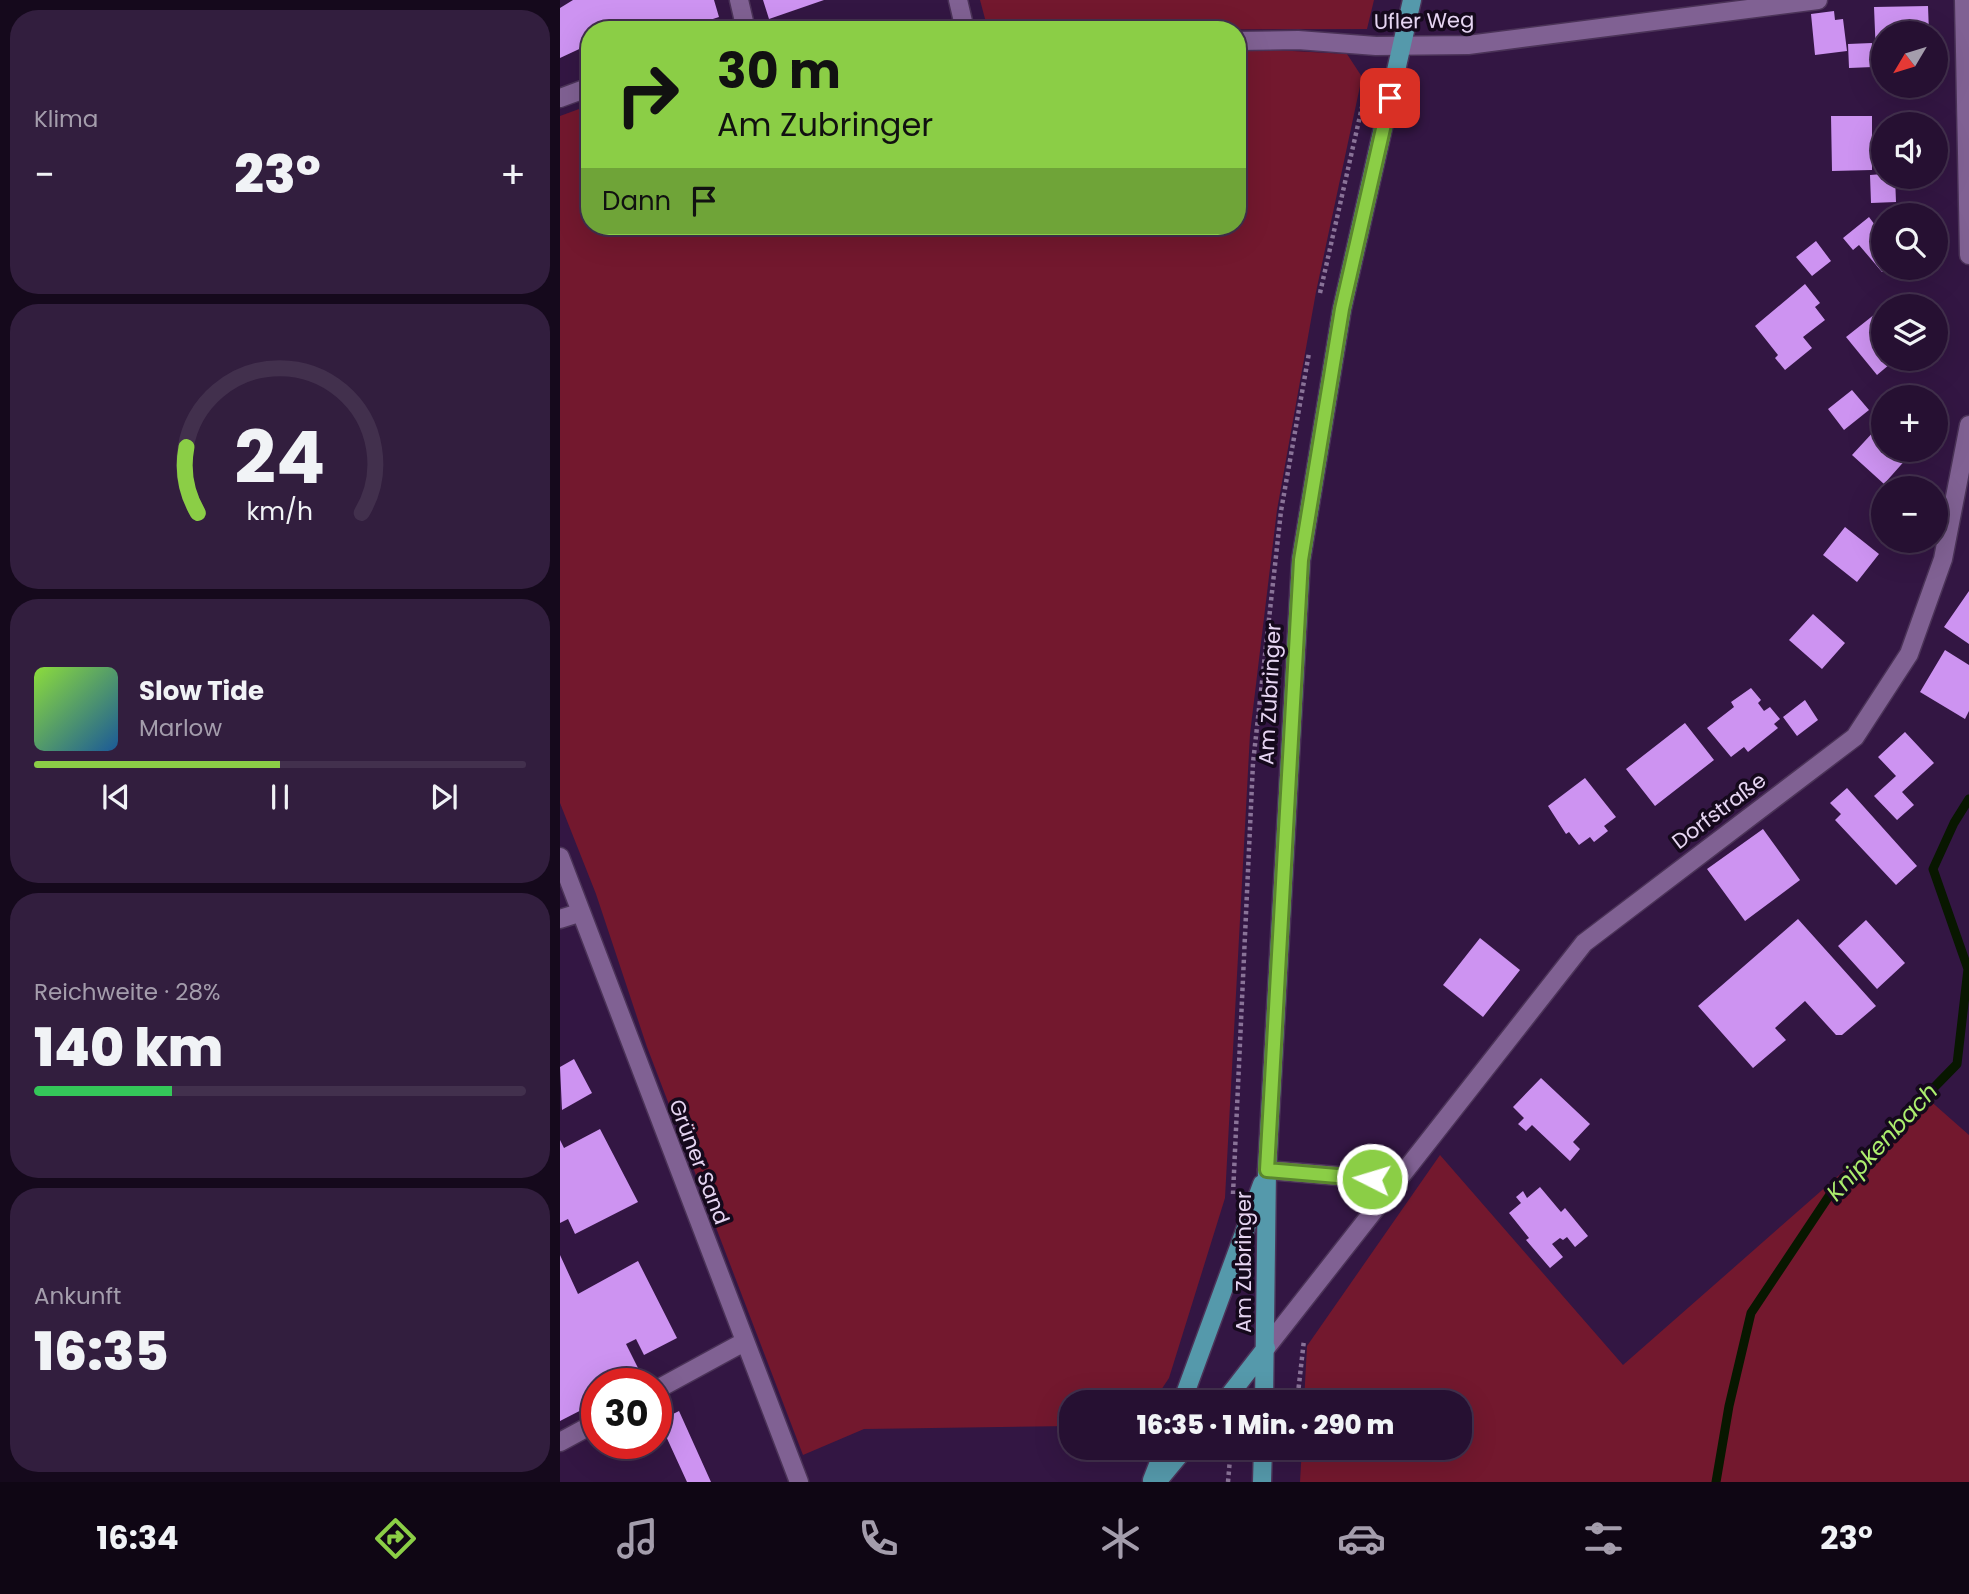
<!DOCTYPE html>
<html lang="de">
<meta charset="utf-8">
<style>
body{margin:0;font-family:Poppins,sans-serif;background:#321e3e;color:#f1f3f6;height:100vh;display:flex;flex-direction:column;font-size:26px;white-space:nowrap}
*{box-sizing:border-box;margin:0}
p{font-size:23px;color:#a49dac}
.icon{flex:none;width:38px;height:38px;fill:none;stroke:currentColor;stroke-width:2;stroke-linecap:round;stroke-linejoin:round}
.map{position:relative;flex:1;overflow:hidden}
.details{display:flex;flex-direction:column;gap:10px;padding:10px;background:#15091c;width:560px}
.details>*{flex:none}
.guide{position:absolute;left:21px;top:21px;width:665px;height:214px;border-radius:28px;box-shadow:0 7px 28px #0002,0 0 0 2px #42304d;background:#8bce46;color:#111;overflow:hidden}
.needle{width:46px;rotate:232deg}
.controls{position:absolute;left:1311px;top:21px;display:grid;gap:14px}
.controls a{display:grid;place-items:center;width:77px;height:77px;border-radius:50%;background:#261032;box-shadow:0 7px 28px #0002,0 0 0 2px #42304d;font-size:35px}
.speed{position:absolute;left:21px;top:1368px;display:flex;gap:14px;font-size:35px;font-weight:700;text-align:center}
.speed>*{display:grid;place-content:center;width:91px;height:91px;border-radius:50%;background:#261032;box-shadow:0 7px 28px #0002,0 0 0 2px #42304d;line-height:1}
.speed .limit{border:10px solid #d22;background:#fff;color:#111}
.pin{position:absolute;display:grid;place-items:center;width:60px;height:60px;color:#fff;margin:-30px;border-radius:14px;box-shadow:0 4px 10px #0006}
.me{position:absolute;width:77px;margin:-38px;rotate:275deg;stroke-linejoin:round;filter:drop-shadow(0 0 5px #0008)}
.turn{display:flex;align-items:center;gap:24px;height:147px;padding:0 21px;font-size:32px}
.turn .icon{width:91px;height:91px;stroke-width:2.5}
.turn b{display:block;font-size:49px;line-height:60px}
.then{display:flex;align-items:center;height:66px;padding:0 21px;background:#0003;gap:14px;font-size:26px}
.big{font-size:52px;font-weight:800;line-height:1.1}
.details .tile{flex:1;display:flex;flex-direction:column;justify-content:center;gap:10px;min-width:0;padding:0 24px;border-radius:28px;background:#321e3e}
.details .dial{align-items:center;gap:0}
.dial svg{height:182px;overflow:visible;fill:none;stroke:#42304d;stroke-width:7;stroke-linecap:round;text-anchor:middle}
.dial text{fill:#f1f3f6;stroke:none}
.song{display:flex;align-items:center;gap:21px}
.cover{width:84px;height:84px;border-radius:10px;background:linear-gradient(135deg,hsl(90 70% 55%),hsl(210 70% 35%))}
.played{height:7px;border-radius:4px;background:linear-gradient(90deg,#8bce46 50%,#42304d 50%)}
.keys{display:flex;justify-content:space-around;direction:ltr}
.heat{display:flex;justify-content:space-between;align-items:center;font-size:38px;direction:ltr}
.charge{height:10px;border-radius:5px;background:linear-gradient(90deg,#34c759 28%,#42304d 0)}
.trip{position:absolute;left:499px;top:1390px;width:413px;height:70px;border-radius:28px;background:#261032;box-shadow:0 7px 28px #0002,0 0 0 2px #42304d;font-weight:800;line-height:70px;text-align:center}
.tabs{display:flex;height:112px;justify-content:space-around;align-items:center;background:#0f0614;color:#a49dac}
.tabs .icon{width:49px;height:49px}
.tabs .on{color:#8bce46}
.tabs b{font-size:32px;color:#f1f3f6}
main{display:flex;flex:1;min-height:0}
.map>svg:first-child{display:block}
.green{fill:#73182e}
.lines{fill:none;stroke-linecap:round;stroke-linejoin:round}
.stream{stroke:#081700;stroke-width:9}
.building{fill:#cd93f1}
.minor-casing{stroke:#4b3358;stroke-width:21}
.major-casing{stroke:#4b3358;stroke-width:21}
.path{stroke:#8a7398;stroke-width:4.5;stroke-dasharray:3.5 3.5;stroke-linecap:butt}
.minor{stroke:#806193;stroke-width:18}
.major{stroke:#5599ab;stroke-width:18}
.route-casing{stroke:#5a862e;stroke-width:18}
.route{stroke:#8bce46;stroke-width:12}
.labels{text-anchor:middle;stroke-width:7;stroke-linejoin:round;paint-order:stroke}
.street-label{font-size:21px;fill:#e6d5f2;stroke:#15091c}
.water-label{font-size:23px;font-style:italic;fill:#acee6e;stroke:#15091c}
</style>
<main>
<section class="details">
<div class="tile"><p>Klima</p>
<div class="heat"><a>−</a><b class="big">23°</b><a>+</a></div>
</div>
<div class="tile dial"><svg viewBox="0 0 100 80">
<path d="M14 69A42 42 0 1 1 86 69"/>
<path d="M14 69A42 42 0 0 1 9 40" stroke="#8bce46"/>
<text x="50" y="56" font-size="32" font-weight="700">24</text>
<text x="50" y="72" font-size="11">km/h</text>
</svg></div>
<div class="tile">
<div class="song"><i class="cover"></i><div><b>Slow Tide</b><p>Marlow</p></div></div>
<div class="played"></div>
<div class="keys"><svg class="icon" aria-label="previous" viewBox="0 0 24 24"><path d="M18 5L8 12l10 7zM5 5v14"/></svg><svg class="icon" aria-label="pause" viewBox="0 0 24 24"><path d="M8 5v14M16 5v14"/></svg><svg class="icon" aria-label="next" viewBox="0 0 24 24"><path d="M6 5l10 7-10 7zM19 5v14"/></svg></div>
</div>
<div class="tile"><p>Reichweite · 28%</p><b class="big">140 km</b><div class="charge"></div></div>
<div class="tile"><p>Ankunft</p><b class="big">16:35</b></div>
</section>
<div class="map">
<svg width="1409" height="1482" viewBox="0 0 1409 1482">
<rect width="100%" height="100%" fill="#331643"/>
<path class="green" d="M420,0H814L807,29L428,30Z
M699,49L787,54L802,77L756,292L717,510L690,734L665,1198L609,1378L593,1402H511V1426L304,1429L243,1455L87,1047L36,894L0,803V116L30,105V226H677V50Z
M1367,1098L1409,1135V1482H740L742,1447H900V1402H744L747,1346L880,1155L1063,1365Z"/>
<g class="lines">
<path class="stream" d="M1156,1482L1169,1406L1191,1313L1271,1193L1397,1064L1408,969L1373,869L1394,823L1409,799"/>
</g>
<path class="building" d="M13,0H154L159,17L119,30H30V44L0,58V8Z
M203,0H264L209,19Z
M1368,6L1369,33H1323V56H1316L1314,7Z
M1274,11L1275,20L1283,19L1287,51L1255,55L1251,14Z
M1312,43L1313,67L1289,68L1288,44Z
M1271,116H1312V170L1272,171Z
M1323,174V177H1335L1336,202L1311,203L1310,175Z
M1309,217L1318,229L1323,225V268H1327L1322,272L1299,245L1293,250L1283,238Z
M1256,241L1271,261L1252,276L1236,257Z
M1245,284L1260,303L1255,307L1265,320L1243,337L1252,348L1225,370L1215,358L1218,355L1195,326Z
M1315,314L1323,324V359H1336L1317,375L1286,337Z
M1292,390L1309,410L1284,430L1268,409Z
M1316,429L1323,435V450H1340L1348,457L1324,484L1292,455Z
M1285,527L1319,554L1297,582L1263,555Z
M1409,591V644L1384,627Z
M1253,614L1285,643L1262,669L1229,640Z
M1385,650L1409,665V711L1405,719L1360,692Z
M1191,688L1201,700L1198,703L1204,711L1210,707L1220,719L1214,724L1218,728L1188,752L1184,747L1171,757L1147,728L1174,707L1171,702Z
M1245,700L1258,720L1237,736L1223,717Z
M1125,723L1154,760L1095,806L1066,769Z
M1345,732L1374,763L1342,792L1354,805L1337,820L1314,796L1336,776L1318,757Z
M1025,778L1056,817L1044,826L1048,831L1034,842L1030,837L1019,845L1009,832L1006,834L988,806Z
M1287,788L1357,866L1336,885L1275,820L1281,814L1270,803Z
M1203,829L1240,880L1185,921L1147,869Z
M1238,919L1316,1006L1282,1035H1276L1245,1001L1215,1028L1226,1040L1193,1068L1138,1006Z
M1306,920L1345,963L1317,989L1278,946Z
M920,938L960,970L923,1017L883,985Z
M14,1059L32,1093L2,1110L0,1067Z
M981,1078L1030,1124L1013,1142L1020,1149L1010,1161L972,1125L966,1131L958,1124L964,1118L953,1107Z
M40,1129L78,1202L15,1234L8,1219L0,1223V1140L4,1148Z
M980,1187L1001,1212L1005,1208L1028,1236L1015,1247L1007,1237L1003,1240L1000,1238L992,1244L1003,1257L990,1268L966,1240L969,1238L949,1213L961,1203L956,1197L963,1191L967,1198Z
M0,1255L18,1294L78,1261L117,1338L84,1355L76,1339L66,1344L83,1378L71,1384H37V1402L0,1421Z
M119,1411L151,1482H127L99,1421Z"/>
<g class="lines">
<defs>
<path id="minor" d="M179,0L186,30
M398,0L405,30
M1404,0L1409,255
M677,41L738,40L816,46L908,45L1258,0
M0,98L30,87
M0,857L239,1482
M0,919L19,913
M707,1170L838,1181
M706,1348L1024,943L1295,737L1349,654L1383,559L1409,425
M96,1390L184,1342
M0,1442L37,1422"/>
<path id="major" d="M622,1402L702,1184
M664,1402L706,1348
M704,1402L707,1170L741,560L782,309L852,0
M592,1480L605,1447
M597,1482L626,1447
M702,1482L703,1447"/>
</defs>
<use href="#minor" class="minor-casing"/>
<use href="#major" class="major-casing"/>
<path class="path" d="M760,293L802,107
M673,1194L693,763L721,511L749,353
M737,1402L744,1340
M668,1482L671,1447"/>
<use href="#minor" class="minor"/>
<use href="#major" class="major"/>
</g>
<g class="lines">
<defs>
<path id="route" d="M812,1179L707,1170L741,560L782,309L830,98"/>
</defs>
<use href="#route" class="route-casing"/>
<use href="#route" class="route"/>
</g>
<g class="labels">
<g class="street-label">
<text transform="translate(864 21) rotate(-1)" y="7">Ufler Weg</text>
<text transform="translate(710 694) rotate(-87)" y="7">Am Zubringer</text>
<text transform="translate(1159 811) rotate(-37)" y="7">Dorfstraße</text>
<text transform="translate(139 1162) rotate(69)" y="7">Grüner Sand</text>
<text transform="translate(684 1262) rotate(-90)" y="7">Am Zubringer</text>
</g>
<g class="water-label">
<text transform="translate(1322 1142) rotate(-47)" y="8">Knipkenbach</text>
</g>
</g>
</svg>
<div class="controls">
<a><svg class="needle" viewBox="-14 -14 28 28"><path d="M0-13l5 13h-10z" fill="#e53935"/><path d="M0 13l5-13h-10z" fill="#a49dac"/></svg></a>
<a><svg class="icon" aria-label="sound" viewBox="0 0 24 24"><path d="M4 9h4l5-4v14l-5-4H4zM17 9q2 3 0 6"/></svg></a>
<a><svg class="icon" aria-label="search" viewBox="0 0 24 24"><circle cx="10" cy="10" r="6"/><path d="M15 15l6 6"/></svg></a>
<a><svg class="icon" aria-label="layers" viewBox="0 0 24 24"><path d="M12 4l9 5-9 5-9-5zM3 14l9 5 9-5"/></svg></a>
<a>+</a>
<a>−</a>
</div>
<div class="speed"><div class="limit">30</div></div>
<div class="pin" style="left:830px;top:98px;background:#d93025"><svg class="icon" aria-label="arrive" viewBox="0 0 24 24"><path d="M6 21V4h12l-3 4 3 4H6"/></svg></div>
<svg class="me" style="left:812px;top:1179px" viewBox="-20 -20 40 40"><circle r="17" fill="#8bce46" stroke="#fff" stroke-width="3"/><path d="M0-11L8 9 0 5-8 9z" fill="#fff"/></svg>
<div class="trip">16:35 · 1 Min. · 290 m</div>
<div class="guide">
<div class="turn"><svg class="icon" aria-label="right" viewBox="0 0 24 24"><path d="M7 20v-9h11M14 6l5 5-5 5"/></svg><div><b>30 m</b>Am Zubringer</div></div>
<div class="then">Dann<svg class="icon" aria-label="arrive" viewBox="0 0 24 24"><path d="M6 21V4h12l-3 4 3 4H6"/></svg></div>
</div>
</div>
</main>
<nav class="tabs">
<b>16:34</b>
<svg class="icon on" aria-label="directions" viewBox="0 0 24 24"><path d="M12 3l9 9-9 9-9-9zM9 14v-3h6M13 9l2 2-2 2"/></svg>
<svg class="icon" aria-label="music" viewBox="0 0 24 24"><path d="M9 18V5l10-2v13"/><circle cx="6" cy="18" r="3"/><circle cx="16" cy="16" r="3"/></svg>
<svg class="icon" aria-label="phone" viewBox="0 0 24 24"><path d="M5 4h4l2 5-3 2q2 4 5 5l2-3 5 2v4C11 20 4 13 5 4z"/></svg>
<svg class="icon" aria-label="climate" viewBox="0 0 24 24"><path d="M12 3v18M4 7l16 10M4 17L20 7"/></svg>
<svg class="icon" aria-label="car" viewBox="0 0 24 24"><path d="M5 17H2v-5l4-1 3-4h7l3 4 3 1v5h-3M9 17h6M6 11h13"/><circle cx="7" cy="17" r="2"/><circle cx="17" cy="17" r="2"/></svg>
<svg class="icon" aria-label="filters" viewBox="0 0 24 24"><path d="M4 7h16M4 17h16"/><circle cx="9" cy="7" r="2"/><circle cx="15" cy="17" r="2"/></svg>
<b>23°</b>
</nav>
